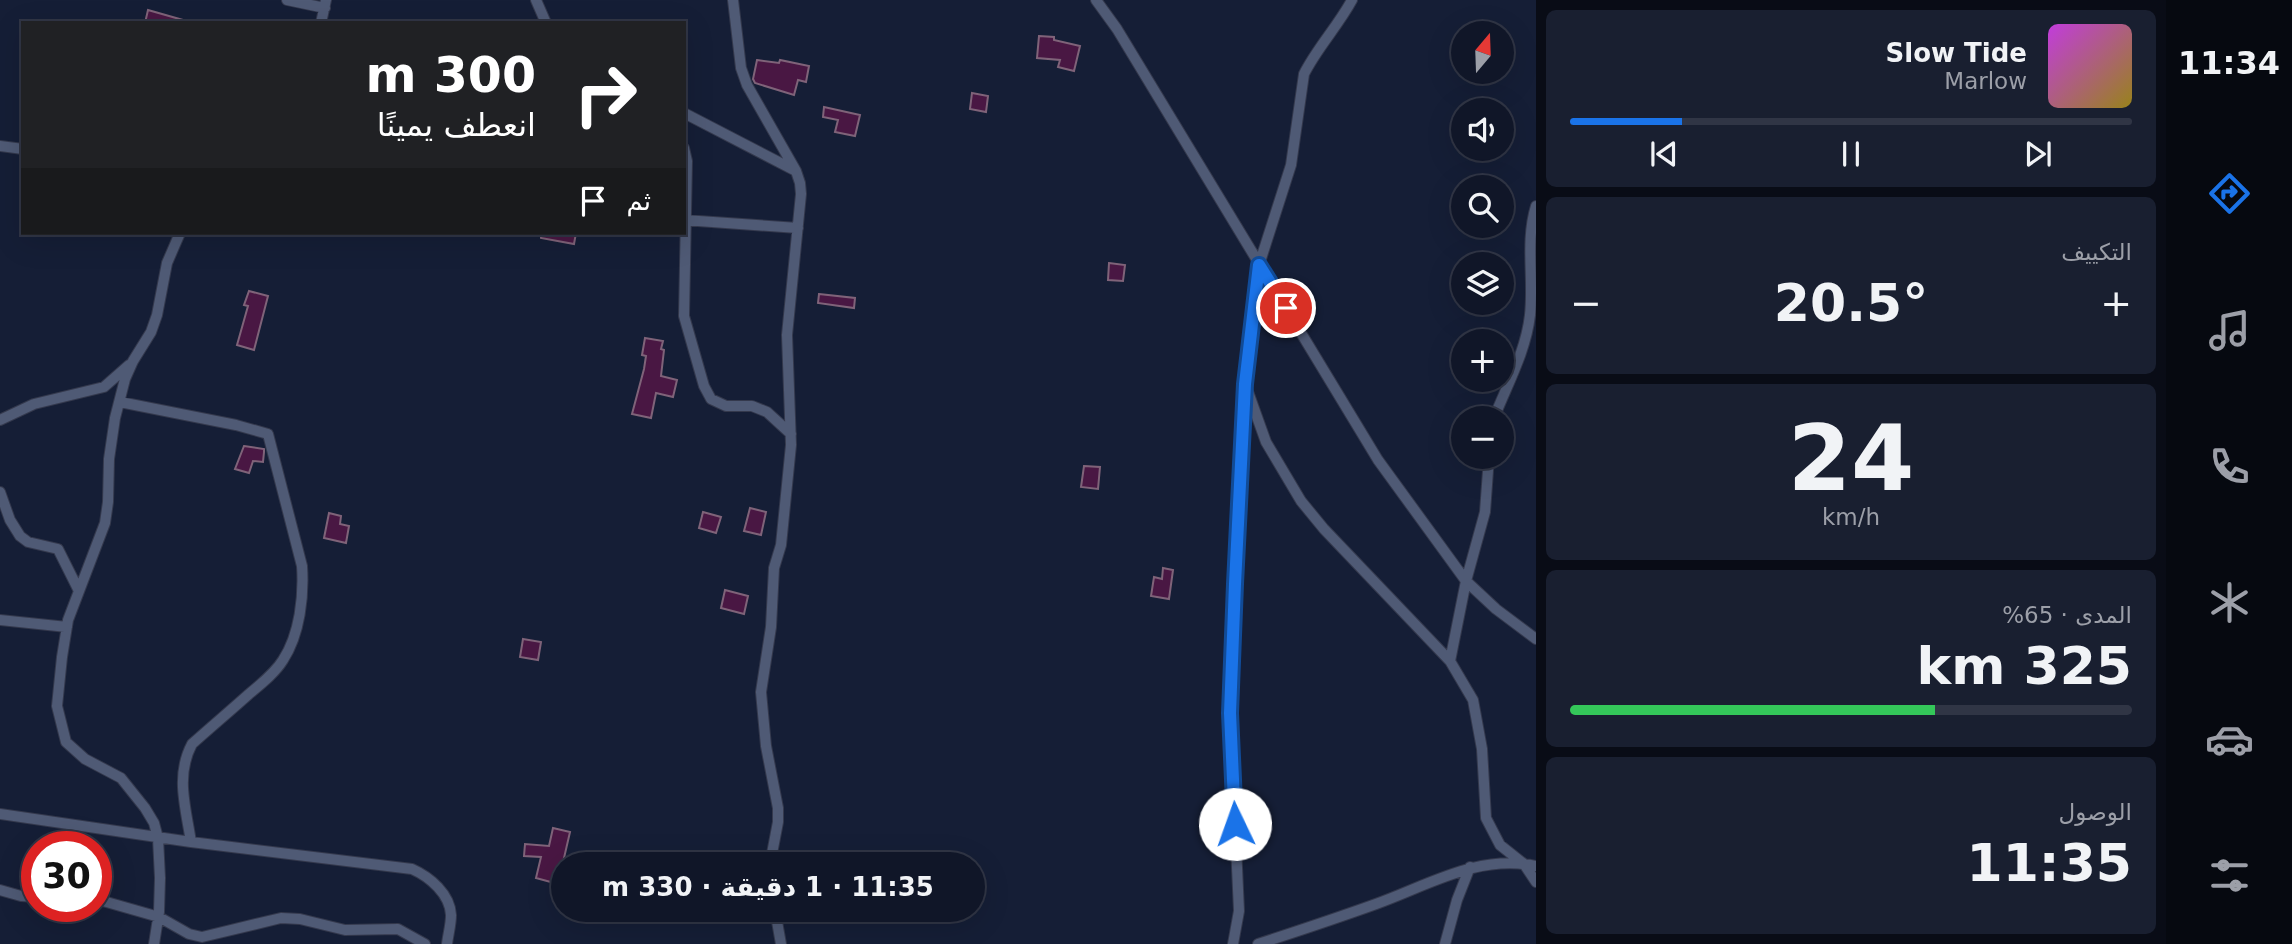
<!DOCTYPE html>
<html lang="ar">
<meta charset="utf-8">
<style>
body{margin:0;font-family:"DejaVu Sans","Noto Sans Arabic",sans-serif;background:#191f30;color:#f1f3f6;direction:rtl;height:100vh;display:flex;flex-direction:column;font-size:26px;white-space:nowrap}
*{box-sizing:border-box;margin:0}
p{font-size:23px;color:#9c9fa8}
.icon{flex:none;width:38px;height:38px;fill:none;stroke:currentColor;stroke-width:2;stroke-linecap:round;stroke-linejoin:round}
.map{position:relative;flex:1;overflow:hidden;direction:ltr}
.panel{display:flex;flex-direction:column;gap:10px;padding:10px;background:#090c16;width:630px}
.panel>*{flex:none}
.guide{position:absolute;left:21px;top:21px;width:665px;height:214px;border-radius:0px;box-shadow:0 7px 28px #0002,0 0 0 2px #303545;direction:rtl;background:#202124;color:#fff;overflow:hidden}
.needle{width:46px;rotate:19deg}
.fabs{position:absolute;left:1451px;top:21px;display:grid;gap:14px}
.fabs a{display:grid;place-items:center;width:63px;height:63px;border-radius:50%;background:#101628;box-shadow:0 7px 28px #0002,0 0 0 2px #303545;font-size:35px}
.speed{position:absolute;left:21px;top:831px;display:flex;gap:14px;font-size:35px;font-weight:700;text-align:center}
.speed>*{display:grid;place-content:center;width:91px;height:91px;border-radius:50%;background:#101628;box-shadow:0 7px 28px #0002,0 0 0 2px #303545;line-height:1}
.speed .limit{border:10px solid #d22;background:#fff;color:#111}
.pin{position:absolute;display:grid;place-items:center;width:60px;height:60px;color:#fff;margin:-30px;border:4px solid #fff;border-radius:50%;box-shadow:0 2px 7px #0007}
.me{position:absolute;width:77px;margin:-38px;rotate:357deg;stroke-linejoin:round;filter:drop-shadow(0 0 5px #0008)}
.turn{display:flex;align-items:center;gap:24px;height:147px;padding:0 35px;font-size:32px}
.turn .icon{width:91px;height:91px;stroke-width:2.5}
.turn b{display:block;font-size:49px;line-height:60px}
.then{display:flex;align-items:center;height:66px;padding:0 35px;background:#0003;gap:14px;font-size:26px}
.big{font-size:52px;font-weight:700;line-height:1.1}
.panel .widget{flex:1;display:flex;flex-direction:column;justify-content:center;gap:10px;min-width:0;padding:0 24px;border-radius:10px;background:#191f30}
.panel .dial{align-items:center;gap:0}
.dial b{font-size:91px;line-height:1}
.song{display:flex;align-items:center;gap:21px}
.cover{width:84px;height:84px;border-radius:10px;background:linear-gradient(135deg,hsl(290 70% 55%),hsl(50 70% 35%))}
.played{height:7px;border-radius:4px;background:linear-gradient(90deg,#1a73e8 20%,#303545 20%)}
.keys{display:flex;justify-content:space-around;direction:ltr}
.heat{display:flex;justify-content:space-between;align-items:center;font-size:38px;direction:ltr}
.charge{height:10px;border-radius:5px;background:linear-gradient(90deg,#34c759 65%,#303545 0)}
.trip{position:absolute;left:551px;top:852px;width:434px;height:70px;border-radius:35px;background:#101628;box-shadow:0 7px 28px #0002,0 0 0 2px #303545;font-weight:700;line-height:70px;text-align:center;direction:rtl}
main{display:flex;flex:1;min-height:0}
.menu{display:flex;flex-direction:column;width:126px;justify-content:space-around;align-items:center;background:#060910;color:#9c9fa8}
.menu .icon{width:49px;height:49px}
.menu .current{color:#1a73e8}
.menu b{font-size:32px;color:#f1f3f6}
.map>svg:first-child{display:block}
.building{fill:#491743;stroke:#7f6379;stroke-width:2}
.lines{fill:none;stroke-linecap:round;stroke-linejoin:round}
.street-casing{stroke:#34394d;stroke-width:12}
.street{stroke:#4f5a75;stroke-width:10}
.route-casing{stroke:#114b97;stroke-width:18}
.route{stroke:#1a73e8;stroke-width:12}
</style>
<main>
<nav class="menu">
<b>11:34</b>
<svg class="icon current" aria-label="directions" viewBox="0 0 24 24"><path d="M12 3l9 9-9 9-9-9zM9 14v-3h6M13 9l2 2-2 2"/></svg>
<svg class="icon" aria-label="music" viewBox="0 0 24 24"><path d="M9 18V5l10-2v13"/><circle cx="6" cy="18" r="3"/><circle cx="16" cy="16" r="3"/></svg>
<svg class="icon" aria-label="phone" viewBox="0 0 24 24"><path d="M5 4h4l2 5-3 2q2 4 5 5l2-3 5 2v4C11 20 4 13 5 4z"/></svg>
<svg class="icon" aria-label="climate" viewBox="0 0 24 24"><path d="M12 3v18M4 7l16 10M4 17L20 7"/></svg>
<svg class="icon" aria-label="car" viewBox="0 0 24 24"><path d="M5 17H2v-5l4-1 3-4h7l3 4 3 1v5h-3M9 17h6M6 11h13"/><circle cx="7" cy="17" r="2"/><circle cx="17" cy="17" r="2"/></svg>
<svg class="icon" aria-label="filters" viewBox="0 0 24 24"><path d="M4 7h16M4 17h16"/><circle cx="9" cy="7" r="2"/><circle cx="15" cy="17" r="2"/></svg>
</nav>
<section class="panel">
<div class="widget">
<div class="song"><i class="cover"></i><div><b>Slow Tide</b><p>Marlow</p></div></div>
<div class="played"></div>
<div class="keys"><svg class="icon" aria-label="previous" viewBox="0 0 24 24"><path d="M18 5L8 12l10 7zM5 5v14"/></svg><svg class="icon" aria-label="pause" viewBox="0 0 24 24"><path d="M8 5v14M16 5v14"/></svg><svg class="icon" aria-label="next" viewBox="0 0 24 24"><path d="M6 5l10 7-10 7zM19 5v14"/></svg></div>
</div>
<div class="widget"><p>التكييف</p>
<div class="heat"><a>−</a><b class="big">20.5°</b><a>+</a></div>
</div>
<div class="widget dial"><b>24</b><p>km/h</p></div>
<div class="widget"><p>المدى · 65%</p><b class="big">325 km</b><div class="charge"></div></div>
<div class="widget"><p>الوصول</p><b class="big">11:35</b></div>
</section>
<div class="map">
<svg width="1536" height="944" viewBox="0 0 1536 944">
<rect width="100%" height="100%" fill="#151e36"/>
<path class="building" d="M148,10L183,20L182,23H145Z
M1039,36L1054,37V40L1080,46L1074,71L1058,67L1060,60L1037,58Z
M757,60L779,63L780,60L809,66L806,82L798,80L794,95L755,83L753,79Z
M972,93L988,96L986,112L970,109Z
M824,107L860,115L855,136L835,132L838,120L823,117Z
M541,233H576L574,244L541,238Z
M1109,263L1125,265L1123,281L1108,280Z
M249,291L268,296L254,350L237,345L248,306L244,305Z
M819,294L855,298L854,308L818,303Z
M645,338L663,341L661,349L664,350L661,376L677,380L673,397L656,393L651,418L632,414L644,369L646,356L642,355Z
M244,446L264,449V452L263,462L253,461L249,473L235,469Z
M1084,466L1100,467L1098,489L1081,487Z
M750,508L766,512L761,535L744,531Z
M703,512L721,517L716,533L699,528Z
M329,513L341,516L340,524L349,526L346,543L324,538Z
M1163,568L1173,570L1169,599L1151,596L1154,577L1162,579Z
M725,590L748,596L744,614L721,608Z
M523,639L541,642L538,660L520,657Z
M553,828L570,832L558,884L536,878L541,857L524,856L525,844L549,846Z"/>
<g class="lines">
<defs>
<path id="street" d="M287,0L325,8
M536,0L546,23
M733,0L741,68L747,85L796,171L800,183L801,194L787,335L791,445L781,545L774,568L771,627L761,692L766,746L778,808V822L770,864
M1096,0L1117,29L1378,460L1466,581L1496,609L1536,639
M321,23L326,0
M684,113L796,171
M0,146L23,149
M684,148L687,161L684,316L704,386L711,399L726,406H752L767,412L791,434
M684,220L798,228
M1247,389L1266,442L1301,501L1324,529L1450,661
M120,402L236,425L268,434L302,566C304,596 300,634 283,660C275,673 261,684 249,694C230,711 211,727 192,744C175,776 186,808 191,842
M1494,418C1507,385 1526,351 1530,315C1534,278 1525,242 1536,206
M0,420L34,404L104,387L129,365
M1489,457L1485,512L1466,581L1450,661L1473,700L1482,749L1486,818L1500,845L1524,864L1536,882
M0,492L10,520L20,536L28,542L58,549L78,589
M0,620L67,627
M0,814L191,842L412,869C430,877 450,894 451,915C451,925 448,935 447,944
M0,890L21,896L37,897
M96,899L159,917L189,934L202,937L281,918L300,919L345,930L398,929L425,944
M775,910L781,944
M154,944L159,912L160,878L158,838L154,823L145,808L121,778L85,759L66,742L57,706L62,657L68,620L105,523L108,502L109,459L115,418L125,379L133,361L151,332L157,315L167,263L180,233
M1233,944L1239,911L1230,713L1245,384L1259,265L1291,165L1304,74C1317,48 1338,26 1352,0
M1258,944C1298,931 1337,918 1376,904C1429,885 1478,854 1536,866
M1445,944L1457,900L1470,867"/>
</defs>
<use href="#street" class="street-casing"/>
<use href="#street" class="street"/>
</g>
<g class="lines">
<defs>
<path id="route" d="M1235,824L1230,713L1235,584L1245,384L1259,265L1286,308"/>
</defs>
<use href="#route" class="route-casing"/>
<use href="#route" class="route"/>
</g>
</svg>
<div class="fabs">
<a><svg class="needle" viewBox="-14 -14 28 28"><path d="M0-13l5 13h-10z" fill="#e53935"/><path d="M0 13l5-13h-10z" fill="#9c9fa8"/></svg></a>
<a><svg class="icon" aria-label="sound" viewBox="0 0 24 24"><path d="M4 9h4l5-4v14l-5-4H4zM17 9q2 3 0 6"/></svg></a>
<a><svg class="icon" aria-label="search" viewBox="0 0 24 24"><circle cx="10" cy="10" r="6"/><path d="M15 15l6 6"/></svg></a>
<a><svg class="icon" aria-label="layers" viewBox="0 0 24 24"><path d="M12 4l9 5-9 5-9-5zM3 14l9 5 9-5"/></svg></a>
<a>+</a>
<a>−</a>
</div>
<div class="speed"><div class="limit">30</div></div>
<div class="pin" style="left:1286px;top:308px;background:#d93025"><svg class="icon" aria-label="arrive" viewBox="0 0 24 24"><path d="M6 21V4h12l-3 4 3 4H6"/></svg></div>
<svg class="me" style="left:1235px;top:824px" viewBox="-20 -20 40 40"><circle r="19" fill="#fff"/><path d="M0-13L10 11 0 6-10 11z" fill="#1a73e8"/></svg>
<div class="trip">11:35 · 1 دقيقة · 330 m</div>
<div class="guide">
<div class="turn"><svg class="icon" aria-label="right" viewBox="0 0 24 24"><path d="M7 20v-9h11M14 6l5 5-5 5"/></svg><div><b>300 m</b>انعطف يمينًا</div></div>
<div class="then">ثم<svg class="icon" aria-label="arrive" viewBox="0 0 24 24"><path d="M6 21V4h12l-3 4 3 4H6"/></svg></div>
</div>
</div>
</main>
